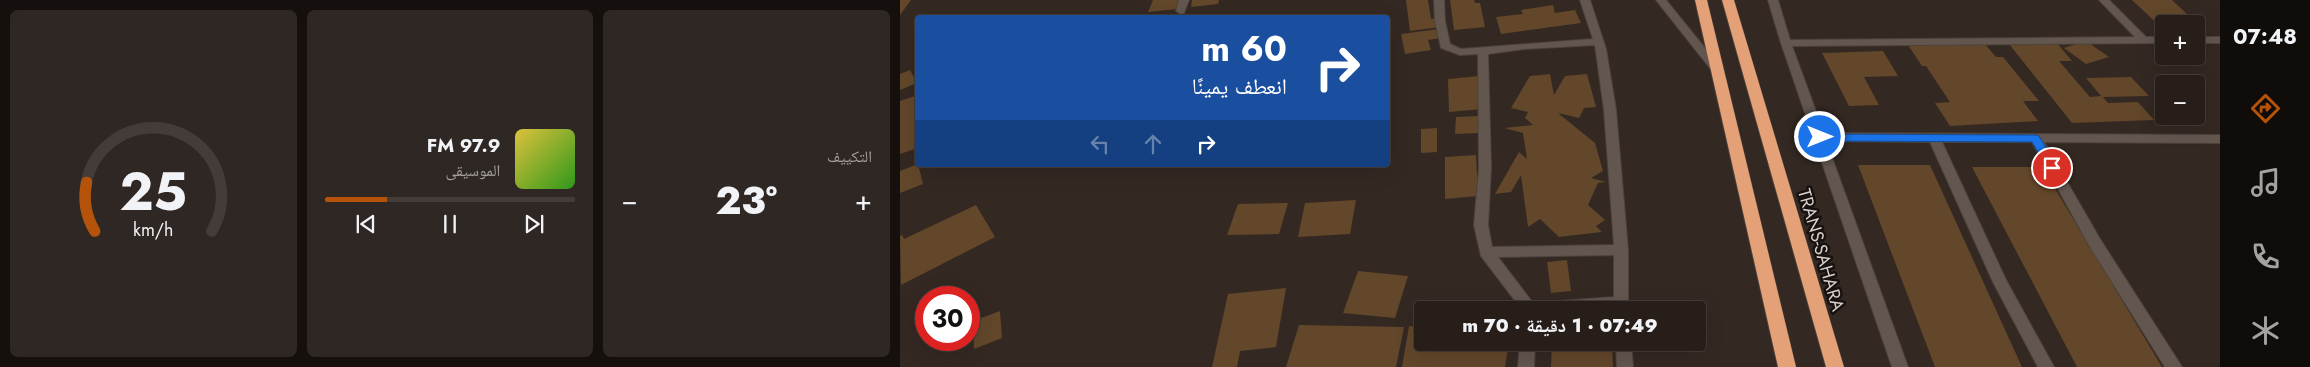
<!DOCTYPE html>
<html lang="ar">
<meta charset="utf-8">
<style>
body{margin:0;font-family:Jost,"Noto Naskh Arabic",sans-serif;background:#2f2723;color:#f1f3f6;direction:rtl;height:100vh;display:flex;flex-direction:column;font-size:19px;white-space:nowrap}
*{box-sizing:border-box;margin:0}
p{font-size:16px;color:#a4a2a2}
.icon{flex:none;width:28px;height:28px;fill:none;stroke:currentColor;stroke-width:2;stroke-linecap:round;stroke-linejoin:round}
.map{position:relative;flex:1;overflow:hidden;direction:ltr}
.side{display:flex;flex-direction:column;gap:10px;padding:10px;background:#15100e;width:900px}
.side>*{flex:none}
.top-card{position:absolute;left:15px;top:15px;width:475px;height:152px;border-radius:5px;box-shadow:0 5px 20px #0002,0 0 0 1px #433c39;direction:rtl;background:#1a4fa0;color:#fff;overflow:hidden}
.tools{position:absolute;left:1255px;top:15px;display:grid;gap:10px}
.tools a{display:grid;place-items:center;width:50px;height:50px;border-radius:5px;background:#271e1a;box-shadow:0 5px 20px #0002,0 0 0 1px #433c39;font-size:25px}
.speed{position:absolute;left:15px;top:286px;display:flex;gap:10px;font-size:25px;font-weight:700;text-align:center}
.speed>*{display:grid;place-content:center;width:65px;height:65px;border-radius:50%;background:#271e1a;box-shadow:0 5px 20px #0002,0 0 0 1px #433c39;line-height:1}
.speed .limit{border:8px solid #d22;background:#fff;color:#111}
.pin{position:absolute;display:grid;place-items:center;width:42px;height:42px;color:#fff;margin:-21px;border:2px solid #fff;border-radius:50%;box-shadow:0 1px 5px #0007}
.me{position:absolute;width:55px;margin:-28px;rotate:90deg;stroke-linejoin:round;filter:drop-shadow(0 0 4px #0008)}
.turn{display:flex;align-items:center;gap:18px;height:105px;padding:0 20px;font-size:22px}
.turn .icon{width:65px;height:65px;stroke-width:2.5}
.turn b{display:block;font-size:35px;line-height:42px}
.lanes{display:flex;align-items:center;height:48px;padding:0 20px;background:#0003;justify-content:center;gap:25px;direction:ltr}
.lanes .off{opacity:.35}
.big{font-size:38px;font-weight:800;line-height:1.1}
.side .widget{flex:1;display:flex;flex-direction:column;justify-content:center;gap:8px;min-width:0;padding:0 18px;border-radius:8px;background:#2f2723}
.side .dial{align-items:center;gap:0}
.dial svg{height:130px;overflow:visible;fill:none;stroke:#433c39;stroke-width:7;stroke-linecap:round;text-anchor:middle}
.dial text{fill:#f1f3f6;stroke:none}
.song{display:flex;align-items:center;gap:15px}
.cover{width:60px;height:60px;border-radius:8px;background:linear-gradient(135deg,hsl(50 70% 55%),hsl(110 70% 35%))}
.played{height:5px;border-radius:2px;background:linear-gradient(90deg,#b45309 25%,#433c39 25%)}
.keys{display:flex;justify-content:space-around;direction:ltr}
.heat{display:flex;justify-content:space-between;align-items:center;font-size:28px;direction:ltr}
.side .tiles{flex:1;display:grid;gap:10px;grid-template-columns:repeat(3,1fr)}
.trip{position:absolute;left:514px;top:301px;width:292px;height:50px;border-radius:5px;background:#271e1a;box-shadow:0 5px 20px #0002,0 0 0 1px #433c39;font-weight:800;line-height:50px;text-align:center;direction:rtl}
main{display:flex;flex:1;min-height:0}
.menu{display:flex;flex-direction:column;width:90px;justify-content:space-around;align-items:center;background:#100c0a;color:#a4a2a2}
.menu .icon{width:35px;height:35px}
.menu .active{color:#b45309}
.menu b{font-size:22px;color:#f1f3f6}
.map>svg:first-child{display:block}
.building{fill:#62472a}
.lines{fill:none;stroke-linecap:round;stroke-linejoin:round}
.minor-casing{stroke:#4c433d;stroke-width:2}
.highway-casing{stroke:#4c433d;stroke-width:1}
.minor{fill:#63564f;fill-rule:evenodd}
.highway{fill:#e4a178;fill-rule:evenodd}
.route{fill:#1a73e8;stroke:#114b97}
.labels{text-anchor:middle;stroke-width:5;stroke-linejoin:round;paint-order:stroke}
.street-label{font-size:18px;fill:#d8d0cc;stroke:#17120f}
</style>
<main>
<nav class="menu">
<b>07:48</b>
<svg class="icon active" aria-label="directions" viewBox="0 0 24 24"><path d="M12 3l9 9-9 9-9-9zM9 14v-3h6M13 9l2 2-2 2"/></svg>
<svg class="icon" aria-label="music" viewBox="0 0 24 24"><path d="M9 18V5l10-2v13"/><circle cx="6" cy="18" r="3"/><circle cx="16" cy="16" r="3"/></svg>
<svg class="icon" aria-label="phone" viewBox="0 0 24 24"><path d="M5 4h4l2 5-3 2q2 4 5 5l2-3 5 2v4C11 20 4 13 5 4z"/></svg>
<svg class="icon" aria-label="climate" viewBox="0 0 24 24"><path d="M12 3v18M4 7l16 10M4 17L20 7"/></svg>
</nav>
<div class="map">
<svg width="1320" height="367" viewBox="0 0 1320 367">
<rect width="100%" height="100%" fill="#342822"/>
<path class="building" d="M0,0H11L0,15Z
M253,0H280L277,9L248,12Z
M292,0H319L318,4L291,7Z
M506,0H528L531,19L539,18L540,27L510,31Z
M550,0H574L575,3H580L585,27L554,30Z
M1232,0H1272L1287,14H1279L1290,24H1264V30Z
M653,5L655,13L675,10L681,23L601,34L596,17L623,14L621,10Z
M539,29L541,38L528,40L531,50L505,54L501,34Z
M1186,41L1209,57L1186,64L1164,48Z
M1006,42L1084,43L1096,57H1103L1139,101H1123L1138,121L1050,126L1035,103L1050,102L1026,66H1022Z
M1156,42L1172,61H1159L1190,97L1201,96L1186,78L1231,77L1249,96L1203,97L1208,103L1238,102L1254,120L1172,123L1109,44Z
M983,51L998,76L964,77L979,105L949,106L922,53Z
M10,70L17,83L0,90V74Z
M650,74L654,95L665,76L687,74L696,107L684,108L679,118L658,113L695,143L703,171L691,178L706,182L698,183L688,205L705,220L696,226L702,232L659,237L640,219L628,227L621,175L611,192L595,194L619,152L627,159L623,133L604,128L633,125L625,118L628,112L611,108L630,76Z
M579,76L582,109L549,112L548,79Z
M18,95V148L0,154V101Z
M579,116V133L555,134L556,117Z
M537,128V152L521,153V129Z
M576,155L578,196L545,199V157Z
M18,164L23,184L0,193V171Z
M958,165H1030L1122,367H1035Z
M1072,167H1142L1262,367H1177Z
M456,200L450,234L398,237L405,203Z
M388,203L379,234L327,235L338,204Z
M76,205L95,237L1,285L0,236L2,235L4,239Z
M667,260L671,291L651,293L647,262Z
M458,271L508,276L495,318L443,313Z
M386,288L376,347L340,351L337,367H312L328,294Z
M100,311L102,338L74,349L73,321Z
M399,325L504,327L496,367H386Z
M509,326L522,327V342H609L605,367H502Z
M652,342H712L713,367H651Z"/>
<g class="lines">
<defs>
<path id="minor" d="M279,0H289L284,13L281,14L276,11Z
M534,0H544L545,21L550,44L561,49L693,39L680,0H690L706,49L716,110L728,250V310H622L581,256L574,225L579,168L578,54L560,55L541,48L535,21ZM695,45L704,110L714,245L592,247L588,225L591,168L588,54L624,49ZM714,255V297L633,303L598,257Z
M756,0H766L821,68L822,70L821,72H813Z
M868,0H878L890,40L1235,37L1199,0H1209L1246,37H1264V43L892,46L924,133L1320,135V143L1144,142L1200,239L1282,367H1265L1190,247L1132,142H1042L1106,280L1154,367H1138L1093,282L1030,142L926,141L1008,367H992L881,43Z
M1296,37H1320V43H1296Z
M620,342H635L634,367H618Z
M716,342H731L733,367H717Z"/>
<path id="highway" d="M795,0H807L896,367H878Z
M822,0H834L944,367H926Z"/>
</defs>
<use href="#minor" class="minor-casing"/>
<use href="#highway" class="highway-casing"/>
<use href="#minor" class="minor"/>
<use href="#highway" class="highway"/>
</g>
<path class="route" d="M920,134L1136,135L1139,136L1158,168L1152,172L1149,171L1132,142L920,141L914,137Z"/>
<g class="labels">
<g class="street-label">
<text transform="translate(921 250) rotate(74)" y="6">TRANS-SAHARA</text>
</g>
</g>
</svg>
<div class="tools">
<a>+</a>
<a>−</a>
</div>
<div class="speed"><div class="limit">30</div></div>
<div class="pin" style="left:1152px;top:168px;background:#d93025"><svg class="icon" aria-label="arrive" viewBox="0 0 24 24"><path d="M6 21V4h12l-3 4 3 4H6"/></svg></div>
<svg class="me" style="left:920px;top:137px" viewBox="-20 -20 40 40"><circle r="17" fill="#1a73e8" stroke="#fff" stroke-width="3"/><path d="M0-11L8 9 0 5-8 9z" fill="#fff"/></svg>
<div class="trip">07:49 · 1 دقيقة · 70 m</div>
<div class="top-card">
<div class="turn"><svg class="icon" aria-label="right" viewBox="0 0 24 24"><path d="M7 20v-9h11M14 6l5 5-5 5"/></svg><div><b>60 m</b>انعطف يمينًا</div></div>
<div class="lanes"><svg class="icon off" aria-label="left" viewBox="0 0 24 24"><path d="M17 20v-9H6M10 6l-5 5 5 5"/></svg><svg class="icon off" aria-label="ahead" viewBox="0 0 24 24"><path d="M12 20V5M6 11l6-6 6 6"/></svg><svg class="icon" aria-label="right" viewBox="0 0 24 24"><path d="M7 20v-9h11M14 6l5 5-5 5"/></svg></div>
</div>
</div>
<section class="side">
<div class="tiles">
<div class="widget"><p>التكييف</p>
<div class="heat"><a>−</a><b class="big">23°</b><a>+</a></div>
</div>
<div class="widget">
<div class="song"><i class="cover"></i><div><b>97.9 FM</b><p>الموسيقى</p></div></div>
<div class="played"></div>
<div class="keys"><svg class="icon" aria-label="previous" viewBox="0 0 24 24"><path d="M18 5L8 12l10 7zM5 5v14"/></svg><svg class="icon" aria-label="pause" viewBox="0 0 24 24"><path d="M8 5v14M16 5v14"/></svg><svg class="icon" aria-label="next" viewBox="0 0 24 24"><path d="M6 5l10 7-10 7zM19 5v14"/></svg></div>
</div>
<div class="widget dial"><svg viewBox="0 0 100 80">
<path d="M14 69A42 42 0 1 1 86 69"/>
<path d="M14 69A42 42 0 0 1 9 39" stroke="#b45309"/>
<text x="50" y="56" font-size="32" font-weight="700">25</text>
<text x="50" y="72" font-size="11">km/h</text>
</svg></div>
</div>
</section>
</main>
